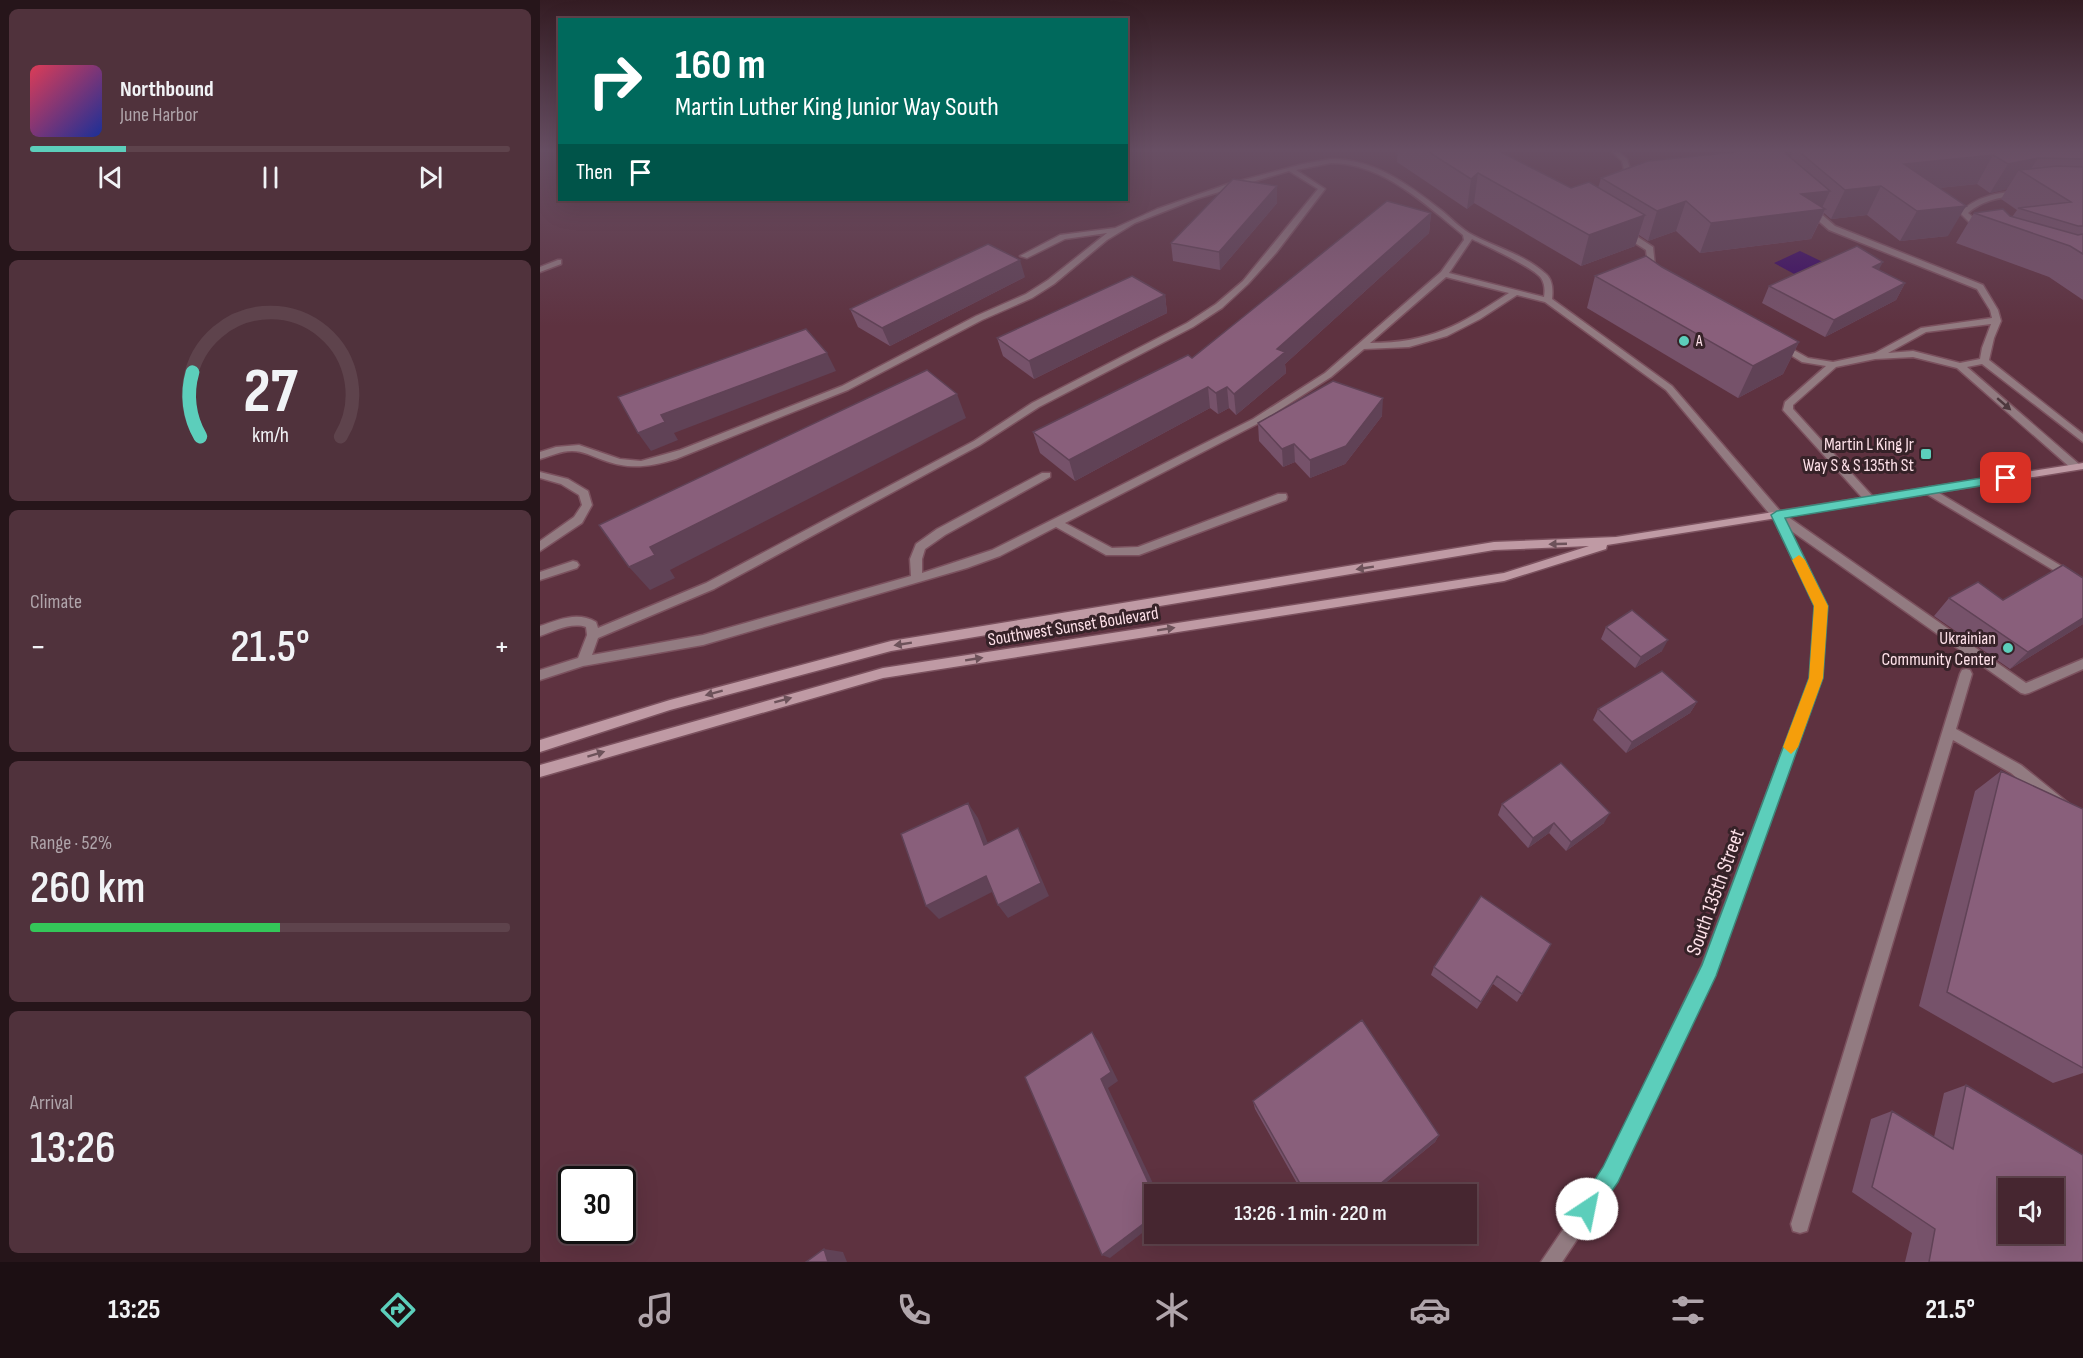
<!DOCTYPE html>
<meta charset="utf-8">
<style>
body{margin:0;font-family:"Sofia Sans Condensed",sans-serif;background:#50323c;color:#f1f3f6;height:100vh;display:flex;flex-direction:column;font-size:22px;white-space:nowrap}
*{box-sizing:border-box;margin:0}
p{font-size:20px;color:#b0a5ab}
.icon{flex:none;width:33px;height:33px;fill:none;stroke:currentColor;stroke-width:2;stroke-linecap:round;stroke-linejoin:round}
.map{position:relative;flex:1;overflow:hidden}
.details{display:flex;flex-direction:column;gap:9px;padding:9px;background:#26151a;width:540px}
.details>*{flex:none}
.banner{position:absolute;left:18px;top:18px;width:570px;height:183px;border-radius:0px;box-shadow:0 6px 24px #0002,0 0 0 2px #5e434c;background:#00695c;color:#fff;overflow:hidden}
.buttons{position:absolute;left:1458px;top:1178px;display:grid;gap:12px}
.buttons a{display:grid;place-items:center;width:66px;height:66px;border-radius:0px;background:#462630;box-shadow:0 6px 24px #0002,0 0 0 2px #5e434c;font-size:30px}
.speed{position:absolute;left:18px;top:1166px;display:flex;gap:12px;font-size:30px;font-weight:700;text-align:center}
.speed>*{display:grid;place-content:center;width:78px;height:78px;border-radius:50%;background:#462630;box-shadow:0 6px 24px #0002,0 0 0 2px #5e434c;line-height:1}
.speed .limit{border:3px solid #111;border-radius:9px;background:#fff;color:#111}
.pin{position:absolute;display:grid;place-items:center;width:51px;height:51px;color:#fff;margin:-26px;border-radius:12px;box-shadow:0 3px 9px #0006}
.me{position:absolute;width:66px;margin:-33px;rotate:34deg;stroke-linejoin:round;filter:drop-shadow(0 0 4px #0008)}
.turn{display:flex;align-items:center;gap:21px;height:126px;padding:0 18px;font-size:27px}
.turn .icon{width:78px;height:78px;stroke-width:2.5}
.turn b{display:block;font-size:42px;line-height:51px}
.then{display:flex;align-items:center;height:57px;padding:0 18px;background:#0003;gap:12px;font-size:22px}
.big{font-size:45px;font-weight:600;line-height:1.1}
.details .tile{flex:1;display:flex;flex-direction:column;justify-content:center;gap:9px;min-width:0;padding:0 21px;border-radius:9px;background:#50323c}
.details .dial{align-items:center;gap:0}
.dial svg{height:156px;overflow:visible;fill:none;stroke:#5e434c;stroke-width:7;stroke-linecap:round;text-anchor:middle}
.dial text{fill:#f1f3f6;stroke:none}
.song{display:flex;align-items:center;gap:18px}
.cover{width:72px;height:72px;border-radius:9px;background:linear-gradient(135deg,hsl(350 70% 55%),hsl(230 70% 35%))}
.played{height:6px;border-radius:3px;background:linear-gradient(90deg,#5ccebb 20%,#5e434c 20%)}
.keys{display:flex;justify-content:space-around;direction:ltr}
.heat{display:flex;justify-content:space-between;align-items:center;font-size:33px;direction:ltr}
.charge{height:9px;border-radius:4px;background:linear-gradient(90deg,#34c759 52%,#5e434c 0)}
.trip{position:absolute;left:604px;top:1184px;width:333px;height:60px;border-radius:0px;background:#462630;box-shadow:0 6px 24px #0002,0 0 0 2px #5e434c;font-weight:600;line-height:60px;text-align:center}
.dock{display:flex;height:96px;justify-content:space-around;align-items:center;background:#1c0f13;color:#b0a5ab}
.dock .icon{width:42px;height:42px}
.dock .active{color:#5ccebb}
.dock b{font-size:27px;color:#f1f3f6}
main{display:flex;flex:1;min-height:0}
.map>svg:first-child{display:block}
.water{fill:#390965}
.lines{fill:none;stroke-linecap:round;stroke-linejoin:round}
.lane-casing{stroke:#7b515e;stroke-width:3}
.street-casing{stroke:#7b515e;stroke-width:3}
.secondary-casing{stroke:#7b515e;stroke-width:3}
.lane{fill:#927b81;fill-rule:evenodd}
.street{fill:#927b81;fill-rule:evenodd}
.secondary{fill:#bf9aa4;fill-rule:evenodd}
.wall{fill:#76526a}
.shaded-wall{fill:#604256}
.building{fill:#895f7b;stroke:#604256;stroke-width:1.5;fill-rule:evenodd}
.oneway{fill:#4d383e}
.oneway2{fill:#6d525a}
.route{fill:#5ccebb;stroke:#3c867a;stroke-width:1.5}
.slow{fill:#f59e0b}
.poi-dot{fill:#5ccebb;stroke:#362228;stroke-width:2}
.labels{text-anchor:middle;stroke-width:6;stroke-linejoin:round;paint-order:stroke}
.far-poi-label{font-size:15px;fill:#fde0e8;stroke:#362228;text-anchor:start}
.poi-label{font-size:18px;fill:#fde0e8;stroke:#362228;text-anchor:end}
.street-label{font-size:18px;fill:#fde0e8;stroke:#362228}
.near-street-label{font-size:21px;fill:#fde0e8;stroke:#362228}
</style>
<main>
<section class="details">
<div class="tile">
<div class="song"><i class="cover"></i><div><b>Northbound</b><p>June Harbor</p></div></div>
<div class="played"></div>
<div class="keys"><svg class="icon" aria-label="previous" viewBox="0 0 24 24"><path d="M18 5L8 12l10 7zM5 5v14"/></svg><svg class="icon" aria-label="pause" viewBox="0 0 24 24"><path d="M8 5v14M16 5v14"/></svg><svg class="icon" aria-label="next" viewBox="0 0 24 24"><path d="M6 5l10 7-10 7zM19 5v14"/></svg></div>
</div>
<div class="tile dial"><svg viewBox="0 0 100 80">
<path d="M14 69A42 42 0 1 1 86 69"/>
<path d="M14 69A42 42 0 0 1 10 36" stroke="#5ccebb"/>
<text x="50" y="56" font-size="32" font-weight="700">27</text>
<text x="50" y="72" font-size="11">km/h</text>
</svg></div>
<div class="tile"><p>Climate</p>
<div class="heat"><a>−</a><b class="big">21.5°</b><a>+</a></div>
</div>
<div class="tile"><p>Range · 52%</p><b class="big">260 km</b><div class="charge"></div></div>
<div class="tile"><p>Arrival</p><b class="big">13:26</b></div>
</section>
<div class="map">
<svg width="1543" height="1262" viewBox="0 0 1543 1262">
<rect width="100%" height="100%" fill="#5e3240"/>
<path class="water" d="M1260,251L1285,263L1258,276L1234,263Z"/>
<g class="lines">
<defs>
<path id="lane" d="M1069,149H1076L1087,159L1090,169L1080,180L1075,179L1084,169L1082,161Z
M791,159C834,159 868,184 901,210C910,217 919,227 929,233C954,247 984,254 1006,274C1013,280 1013,291 1012,299L1132,386L1241,512L1486,683L1543,659V669L1489,693L1485,694L1481,693L1233,518L1126,390L1005,302L977,295L940,319L907,336L869,347L824,349L791,377L719,423L525,523L572,548L598,547L738,494H746L747,497L746,500L599,555H566L516,527L460,556L427,568L163,645L43,666L0,680V670L38,658L47,635L46,627C31,622 14,631 0,636V626C19,620 37,611 56,622L58,628L166,583L434,441L492,403L647,323L676,304L703,281L778,189L749,171L656,199L595,223L567,240L514,284L492,298L442,320L308,390L136,459C110,467 89,470 63,460C52,456 43,451 32,451C20,451 11,456 0,459V452L16,447L39,445L80,459L101,461L140,450L302,386L436,316L486,294L508,280L567,233L525,239L487,258L480,256L520,235L575,228L617,209L688,184L763,164ZM791,163C842,163 885,204 923,235L924,240L901,272L785,373L713,419L452,550L382,573V559L385,549L405,535L510,477V473H502L397,529L376,544L370,559L371,576L163,635L52,655L58,638L174,589L440,445L499,407L653,327L682,308L708,284L736,253L785,189L756,170ZM932,239C946,246 993,267 1001,278C1005,284 1005,291 1004,297L909,273ZM906,277L969,293C920,325 890,343 830,343Z
M1479,191L1483,193L1481,194C1461,198 1444,199 1428,213L1445,228V232H1439L1420,213C1436,196 1457,193 1479,191Z
M1266,206H1272L1295,226L1443,285L1458,310L1461,321L1454,338L1449,360L1543,434V442L1442,364L1427,367L1540,465V469H1532L1417,368L1373,357L1335,359L1296,367L1253,405V409L1336,500L1335,503H1327L1243,410L1245,402L1286,366L1262,362L1236,346L1243,344L1268,358L1293,362L1335,353L1381,328L1452,318L1450,310L1437,289L1289,230L1266,210ZM1451,324L1442,348L1440,359L1420,363L1373,351L1348,353L1386,332Z
M1081,230H1087L1113,247L1116,277L1109,275L1106,250L1081,234Z
M18,260H21V264L0,272V267Z
M0,472L28,479L48,491L52,505L42,523L0,551V541L34,517L42,505L39,495L21,484L0,478Z
M1389,487L1543,579V588L1385,493L1384,491Z
M33,561L37,562L39,565L37,568L0,580V572Z
M1426,669L1430,670L1432,674L1416,729L1481,765L1543,815V831L1538,829L1471,773L1413,740L1269,1224L1267,1231L1260,1233L1253,1231L1251,1224L1420,674L1422,670Z"/>
<path id="street" d="M1237,511L1242,515L1287,606L1282,678L1175,975L1076,1181L1022,1262H1001L1064,1169L1162,965L1270,678L1275,606L1232,515Z"/>
<path id="secondary" d="M1543,463V469L1067,545L1066,549L964,581L343,678L0,777V765L343,668L964,573L1049,546L954,550L351,651L130,710L0,752V740L130,700L351,641L954,542L1076,537Z"/>
</defs>
<use href="#lane" class="lane-casing"/>
<use href="#street" class="street-casing"/>
<use href="#secondary" class="secondary-casing"/>
<use href="#lane" class="lane"/>
<use href="#street" class="street"/>
<use href="#secondary" class="secondary"/>
</g>
<path class="wall" d="M858,149H958L957,150L1031,188H1058L1061,178L1183,153V149H1543V300L1509,277L1416,243L1434,213L1472,217L1477,210L1461,199L1467,189L1450,193L1437,184L1399,188L1408,236L1360,241L1327,215L1291,219L1284,213L1271,239L1160,253L1136,231L1108,241L1099,235L1095,246L1041,266L934,203L927,209L857,162Z
M737,186V203L680,270L633,261L631,243Z
M891,213L889,233L745,364L746,373L696,415L689,408L678,414L670,408L535,481L500,453L493,432L652,358Z
M1122,267L1259,342L1243,374L1198,398L1047,308L1055,276Z
M1339,270L1365,283L1356,300L1285,337L1222,303L1229,286Z
M485,277L350,346L318,327L310,309Z
M625,295L627,313L494,379L463,356L457,338Z
M842,416L805,464L770,478L755,462L743,467L719,441L718,423Z
M1409,598L1463,600L1543,624L1470,669L1394,616Z
M1066,627L1122,651L1095,668L1061,639Z
M1157,702L1150,713L1086,753L1053,720L1058,709Z
M1461,771L1543,809V1073L1513,1083L1379,1006L1435,791Z
M962,804L1064,823L1026,851L1009,833L988,848L958,815Z
M941,896L982,994L977,1002L953,984L937,1009L891,975L894,967Z
M1426,1085L1543,1262H1365L1372,1233L1312,1192L1331,1119L1352,1111L1394,1137L1404,1093Z
M713,1101L899,1135L895,1142L832,1194H763L715,1109Z"/>
<path class="shaded-wall" d="M1242,149H1254L1249,161Z
M1453,155L1437,184L1351,193L1364,164Z
M1498,158L1487,175L1479,170L1467,189L1450,193L1468,164Z
M938,173L934,203L927,209L931,179Z
M737,186V203L680,270L679,252Z
M1341,186L1327,215L1291,219L1305,190Z
M1290,191L1281,210L1285,209L1271,239L1160,253L1171,223L1261,194Z
M1146,201L1136,231L1108,241L1117,211Z
M1426,206L1408,236L1360,241L1377,211Z
M891,213L889,233L745,364L746,373L696,415L694,394L737,349Z
M1105,215L1095,246L1041,266L1049,235Z
M480,260L485,277L350,346L342,328Z
M1343,262L1334,279L1333,267Z
M1365,283L1356,300L1285,337L1294,320Z
M625,295L627,313L494,379L489,361Z
M1259,342L1243,374L1198,398L1213,366Z
M287,353L296,371L134,433L138,440L111,451L98,433L121,415Z
M668,387L670,408L535,481L529,460Z
M687,387L689,408L678,414L676,393Z
M417,394L426,418L130,570L135,578L110,590L89,567L110,547Z
M843,398L842,416L805,464L770,478V460Z
M754,444L755,462L743,467L742,449Z
M1543,618V624L1470,669L1488,652Z
M1128,640L1122,651L1095,668L1101,657Z
M1157,702L1150,713L1086,753L1092,742Z
M428,803L438,818L454,859L444,845Z
M1070,813L1064,823L1026,851L1031,842Z
M1014,823L1009,833L988,848L993,838Z
M478,828L486,843L509,896L468,918L458,905Z
M446,876L456,890L399,919L386,906Z
M552,1032L559,1042L578,1081L568,1088L618,1194H615V1197L561,1079Z
M899,1135L895,1142L832,1194H828Z
M615,1215V1223L570,1258L562,1255Z
M284,1249L303,1252L307,1262H288Z"/>
<path class="building" d="M884,149H955L1031,188L1049,182L1105,215L1049,235L938,173L931,179Z
M1195,149H1246L1245,153L1290,191L1261,194L1285,209L1171,223L1146,201L1117,211L1061,178L1108,161L1195,152Z
M1256,149H1543V159L1498,158L1468,164L1453,155L1364,164L1426,206L1377,211L1341,186L1305,190Z
M1517,166L1543,167V226H1538L1478,208L1531,202L1479,170Z
M693,179L737,186L679,252L631,243Z
M847,201L891,213L737,349L745,352L694,394L687,387L676,393L668,387L529,460L493,432L648,355L652,358Z
M1463,209L1470,216L1538,235L1543,234V254L1530,246L1434,213Z
M448,244L480,260L342,328L310,309Z
M1317,246L1343,262L1333,267L1365,283L1294,320L1229,286Z
M1106,256L1122,267L1259,342L1213,366L1055,276Z
M592,276L625,295L489,361L457,338Z
M266,329L287,353L121,415L125,422L98,433L78,397Z
M387,370L417,394L110,547L115,555L89,567L59,525Z
M793,381L843,398L806,446L770,460L754,444L742,449L718,423Z
M1523,565L1543,578V618L1488,652L1409,598L1438,582L1463,600Z
M1092,610L1128,640L1101,657L1066,627Z
M1122,671L1157,702L1092,742L1058,709Z
M1021,763L1070,813L1031,842L1014,823L993,838L962,804Z
M1461,771L1543,809V1068L1407,992Z
M428,803L444,845L478,828L501,883L458,905L446,876L386,906L361,834Z
M941,896L1011,944L982,994L957,976L941,1002L894,967Z
M822,1020L899,1135L828,1194H766L713,1101Z
M552,1032L571,1072L561,1079L615,1197V1215L562,1255L485,1077Z
M1426,1085L1543,1155V1262H1389L1395,1229L1332,1187L1352,1111L1413,1149ZM1468,1188H1514V1233H1468Z
M284,1249L288,1262H266Z"/>
<defs><path id="oneway-solid" d="M-6-.8H1V-3.2L6.5 0L1 3.2V.8H-6Z" transform="scale(1.5)"/></defs>
<use class="oneway" href="#oneway-solid" transform="translate(1464 404) rotate(41)"/>
<g class="oneway2">
<use href="#oneway-solid" transform="translate(1018 544) rotate(178)"/>
<use href="#oneway-solid" transform="translate(825 568) rotate(171)"/>
<use href="#oneway-solid" transform="translate(626 629) rotate(-9)"/>
<use href="#oneway-solid" transform="translate(363 644) rotate(171)"/>
<use href="#oneway-solid" transform="translate(434 659) rotate(-9)"/>
<use href="#oneway-solid" transform="translate(174 693) rotate(165)"/>
<use href="#oneway-solid" transform="translate(243 700) rotate(-15)"/>
<use href="#oneway-solid" transform="translate(56 754) rotate(-17)"/>
</g>
<linearGradient id="sky" x2="0" y2="1"><stop stop-color="#341c23"/><stop offset="0.46" stop-color="#684f64"/><stop offset="1" stop-color="#684f64" stop-opacity="0"/></linearGradient>
<rect width="1543" height="326" fill="url(#sky)"/>
<path class="route" d="M1466,474L1472,478L1470,481L1245,518L1288,606L1283,678L1176,976L1078,1182L1054,1217L1047,1220L1039,1217L1036,1209L1063,1167L1162,965L1269,678L1274,606L1231,515L1237,511Z"/>
<path class="slow" d="M1259,555L1265,560L1288,606L1283,678L1258,747L1251,754L1243,747L1269,678L1274,606L1252,560Z"/>
<g class="poi-dot">
<circle cx="1144" cy="341" r="6"/>
<rect x="1380" y="448" width="12" height="12" rx="3"/>
<circle cx="1468" cy="648" r="6"/>
</g>
<g class="labels">
<g class="far-poi-label">
<text x="1156" y="346">A</text>
</g>
<g class="poi-label">
<text x="1374" y="450">Martin L King Jr<tspan x="1374" dy="21">Way S &amp; S 135th St</tspan></text>
<text x="1456" y="644">Ukrainian<tspan x="1456" dy="21">Community Center</tspan></text>
</g>
<g class="street-label">
<text transform="translate(533 626) rotate(-9)" y="6">Southwest Sunset Boulevard</text>
</g>
<g class="near-street-label">
<text transform="translate(1175 892) rotate(-70)" y="7">South 135th Street</text>
</g>
</g>
</svg>
<div class="buttons">
<a><svg class="icon" aria-label="sound" viewBox="0 0 24 24"><path d="M4 9h4l5-4v14l-5-4H4zM17 9q2 3 0 6"/></svg></a>
</div>
<div class="speed"><div class="limit">30</div></div>
<div class="pin" style="left:1466px;top:478px;background:#d93025"><svg class="icon" aria-label="arrive" viewBox="0 0 24 24"><path d="M6 21V4h12l-3 4 3 4H6"/></svg></div>
<svg class="me" style="left:1047px;top:1209px" viewBox="-20 -20 40 40"><circle r="19" fill="#fff"/><path d="M0-13L10 11 0 6-10 11z" fill="#5ccebb"/></svg>
<div class="trip">13:26 · 1 min · 220 m</div>
<div class="banner">
<div class="turn"><svg class="icon" aria-label="right" viewBox="0 0 24 24"><path d="M7 20v-9h11M14 6l5 5-5 5"/></svg><div><b>160 m</b>Martin Luther King Junior Way South</div></div>
<div class="then">Then<svg class="icon" aria-label="arrive" viewBox="0 0 24 24"><path d="M6 21V4h12l-3 4 3 4H6"/></svg></div>
</div>
</div>
</main>
<nav class="dock">
<b>13:25</b>
<svg class="icon active" aria-label="directions" viewBox="0 0 24 24"><path d="M12 3l9 9-9 9-9-9zM9 14v-3h6M13 9l2 2-2 2"/></svg>
<svg class="icon" aria-label="music" viewBox="0 0 24 24"><path d="M9 18V5l10-2v13"/><circle cx="6" cy="18" r="3"/><circle cx="16" cy="16" r="3"/></svg>
<svg class="icon" aria-label="phone" viewBox="0 0 24 24"><path d="M5 4h4l2 5-3 2q2 4 5 5l2-3 5 2v4C11 20 4 13 5 4z"/></svg>
<svg class="icon" aria-label="climate" viewBox="0 0 24 24"><path d="M12 3v18M4 7l16 10M4 17L20 7"/></svg>
<svg class="icon" aria-label="car" viewBox="0 0 24 24"><path d="M5 17H2v-5l4-1 3-4h7l3 4 3 1v5h-3M9 17h6M6 11h13"/><circle cx="7" cy="17" r="2"/><circle cx="17" cy="17" r="2"/></svg>
<svg class="icon" aria-label="filters" viewBox="0 0 24 24"><path d="M4 7h16M4 17h16"/><circle cx="9" cy="7" r="2"/><circle cx="15" cy="17" r="2"/></svg>
<b>21.5°</b>
</nav>
